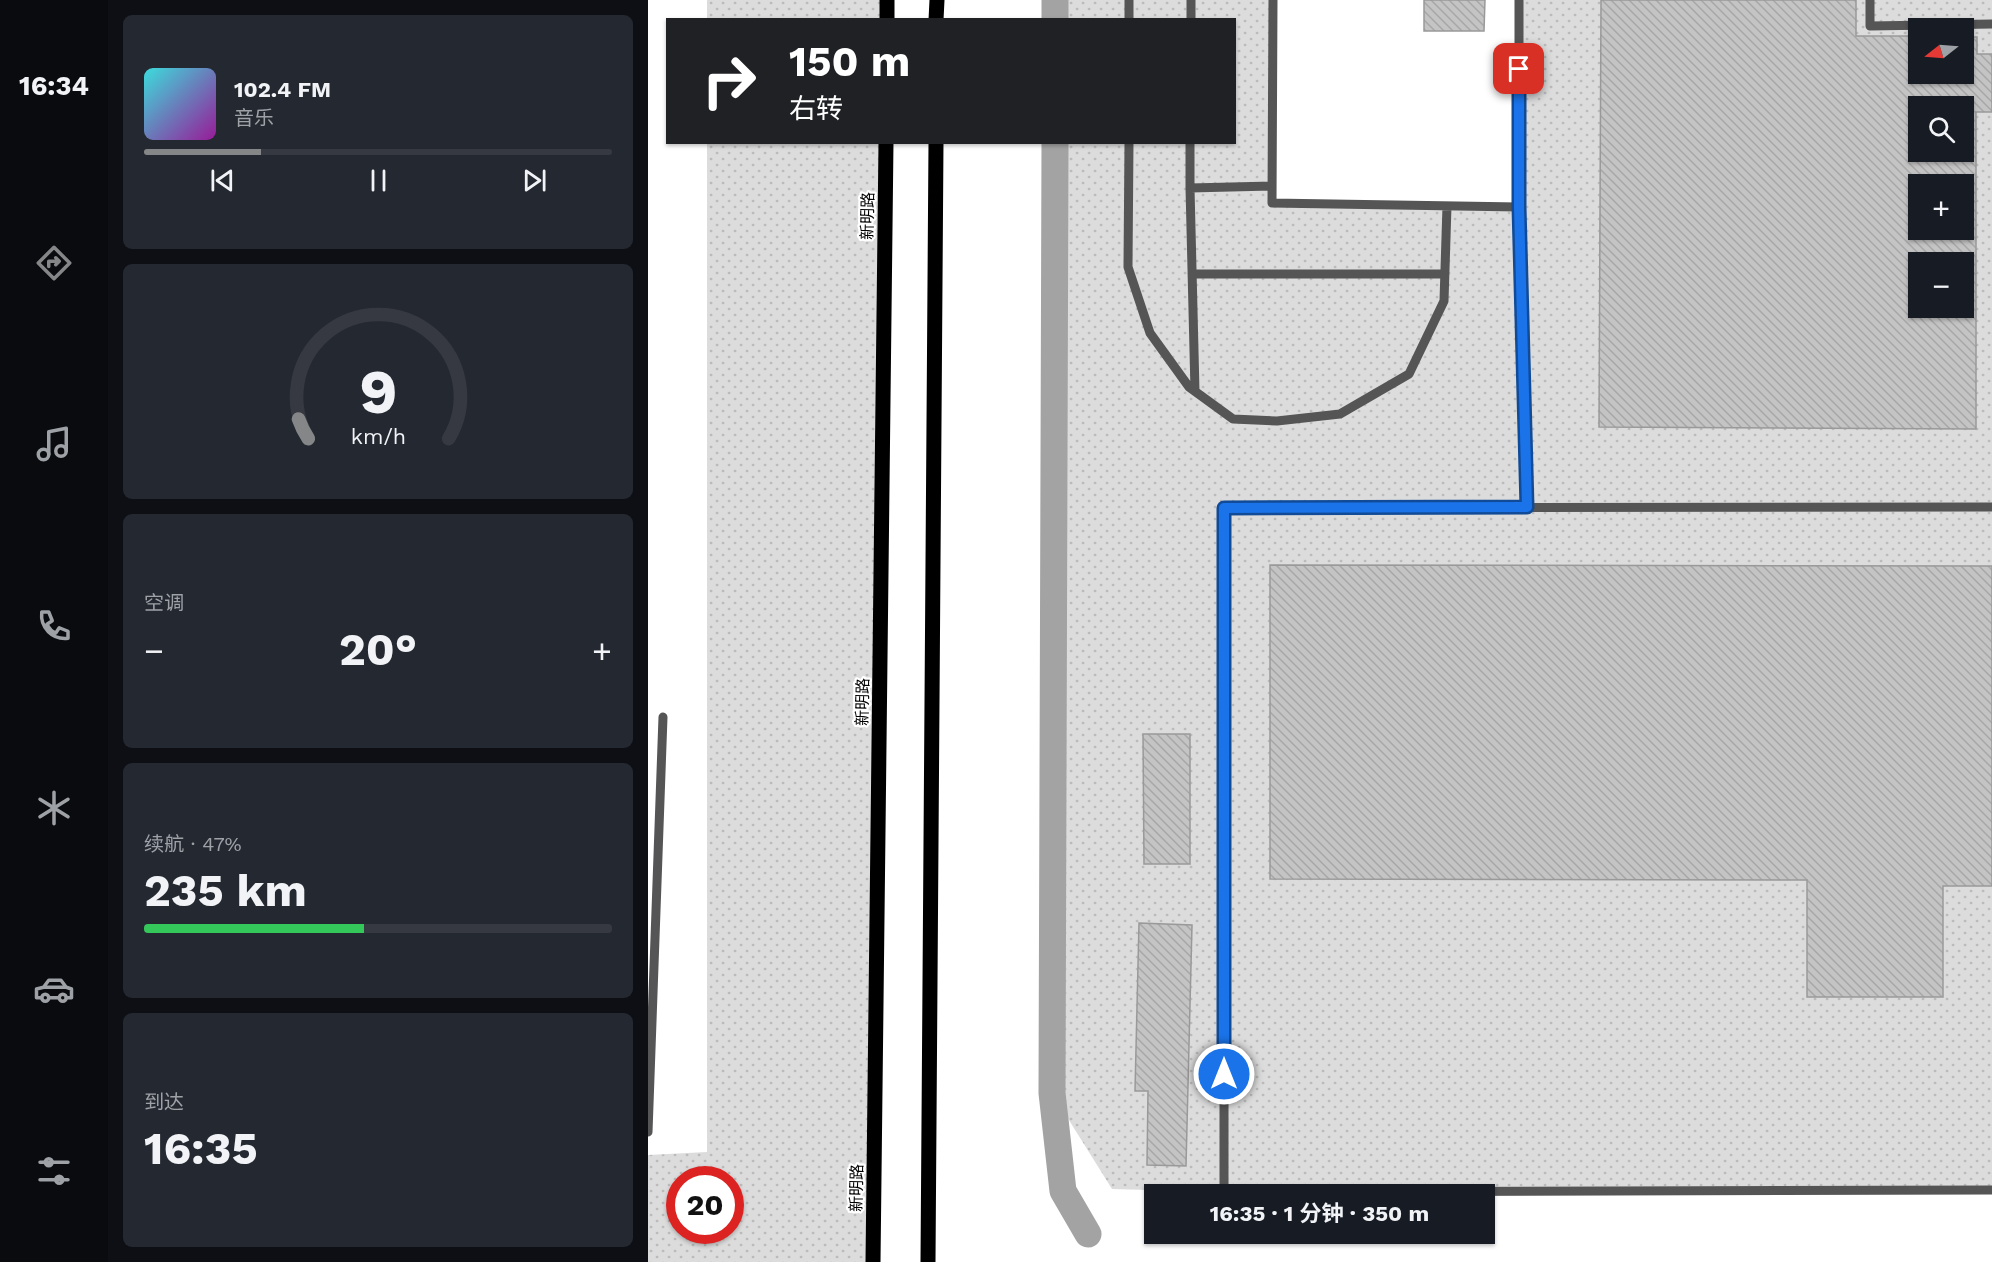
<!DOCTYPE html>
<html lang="zh">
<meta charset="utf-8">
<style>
body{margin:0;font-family:"Work Sans","Noto Sans SC",sans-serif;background:#242831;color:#f1f3f6;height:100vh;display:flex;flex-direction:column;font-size:22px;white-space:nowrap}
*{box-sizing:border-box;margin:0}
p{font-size:20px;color:#9ea1a6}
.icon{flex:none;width:33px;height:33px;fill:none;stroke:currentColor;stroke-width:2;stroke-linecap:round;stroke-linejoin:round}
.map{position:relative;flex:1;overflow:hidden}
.panel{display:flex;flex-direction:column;gap:15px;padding:15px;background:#0d0f14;width:540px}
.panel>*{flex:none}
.banner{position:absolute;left:18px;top:18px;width:570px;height:126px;border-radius:0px;box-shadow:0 2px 4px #0004;background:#202124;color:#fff;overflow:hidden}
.needle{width:39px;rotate:253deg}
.controls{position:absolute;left:1260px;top:18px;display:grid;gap:12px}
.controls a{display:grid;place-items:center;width:66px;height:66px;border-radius:0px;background:#171b24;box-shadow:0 2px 4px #0004;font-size:30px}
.speed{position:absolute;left:18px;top:1166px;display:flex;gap:12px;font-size:30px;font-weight:700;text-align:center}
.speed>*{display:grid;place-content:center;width:78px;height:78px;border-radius:50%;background:#171b24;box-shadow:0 2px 4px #0004;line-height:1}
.speed .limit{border:9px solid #d22;background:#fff;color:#111}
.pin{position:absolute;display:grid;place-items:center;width:51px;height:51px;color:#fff;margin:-26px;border-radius:12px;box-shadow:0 3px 9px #0006}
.me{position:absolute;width:66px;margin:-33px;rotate:0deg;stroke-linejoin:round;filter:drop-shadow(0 0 4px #0008)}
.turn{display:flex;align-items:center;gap:21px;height:126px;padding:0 24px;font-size:27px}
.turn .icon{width:78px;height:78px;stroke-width:2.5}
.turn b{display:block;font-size:42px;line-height:51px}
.big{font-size:45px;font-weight:700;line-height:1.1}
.panel .card{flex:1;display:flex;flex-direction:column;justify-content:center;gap:9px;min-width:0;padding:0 21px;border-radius:9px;background:#242831}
.panel .dial{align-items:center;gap:0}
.dial svg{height:156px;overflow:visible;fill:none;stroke:#363941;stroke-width:7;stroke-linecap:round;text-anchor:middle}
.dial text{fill:#f1f3f6;stroke:none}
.song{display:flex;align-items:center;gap:18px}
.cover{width:72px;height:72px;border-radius:9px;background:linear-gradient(135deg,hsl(180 70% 55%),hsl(300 70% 35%))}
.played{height:6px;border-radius:3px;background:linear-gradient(90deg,#858687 25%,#363941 25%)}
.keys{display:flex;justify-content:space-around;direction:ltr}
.heat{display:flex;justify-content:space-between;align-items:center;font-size:33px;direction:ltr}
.charge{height:9px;border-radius:4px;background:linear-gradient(90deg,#34c759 47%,#363941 0)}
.trip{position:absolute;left:496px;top:1184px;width:351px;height:60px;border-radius:0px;background:#171b24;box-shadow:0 2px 4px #0004;font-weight:700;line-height:60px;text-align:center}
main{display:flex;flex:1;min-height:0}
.dock{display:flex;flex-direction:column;width:108px;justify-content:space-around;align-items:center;background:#090b0e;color:#9ea1a6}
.dock .icon{width:42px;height:42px}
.dock .on{color:#858687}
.dock b{font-size:27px;color:#f1f3f6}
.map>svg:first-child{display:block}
.grass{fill:url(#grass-dots);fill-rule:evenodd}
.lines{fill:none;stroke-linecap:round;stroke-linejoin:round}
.canal{stroke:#a3a3a3;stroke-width:27}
.building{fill:url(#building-back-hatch);stroke:#999;stroke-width:1.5;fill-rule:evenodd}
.service{stroke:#555;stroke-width:9}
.primary{stroke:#000;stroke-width:15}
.route-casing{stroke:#114b97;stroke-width:15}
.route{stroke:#1a73e8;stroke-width:10}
.labels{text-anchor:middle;stroke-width:4.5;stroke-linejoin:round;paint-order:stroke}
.street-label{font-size:16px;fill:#000;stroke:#fff}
</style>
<main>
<nav class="dock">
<b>16:34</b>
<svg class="icon on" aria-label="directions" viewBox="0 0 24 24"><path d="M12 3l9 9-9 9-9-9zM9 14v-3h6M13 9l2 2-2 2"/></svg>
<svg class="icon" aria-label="music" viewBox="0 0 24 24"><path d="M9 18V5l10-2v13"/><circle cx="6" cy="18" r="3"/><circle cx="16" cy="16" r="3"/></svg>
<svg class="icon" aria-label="phone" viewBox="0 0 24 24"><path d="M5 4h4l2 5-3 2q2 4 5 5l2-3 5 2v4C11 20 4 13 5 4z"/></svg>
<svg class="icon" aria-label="climate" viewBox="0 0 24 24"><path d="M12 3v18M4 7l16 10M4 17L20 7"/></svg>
<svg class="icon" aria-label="car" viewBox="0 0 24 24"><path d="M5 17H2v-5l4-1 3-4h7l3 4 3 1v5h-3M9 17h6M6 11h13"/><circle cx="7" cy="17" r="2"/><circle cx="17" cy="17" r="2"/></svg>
<svg class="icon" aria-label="filters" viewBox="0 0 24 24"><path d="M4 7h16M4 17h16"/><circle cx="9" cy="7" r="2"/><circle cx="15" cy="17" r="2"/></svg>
</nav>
<section class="panel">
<div class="card">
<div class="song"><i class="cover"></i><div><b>102.4 FM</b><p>音乐</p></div></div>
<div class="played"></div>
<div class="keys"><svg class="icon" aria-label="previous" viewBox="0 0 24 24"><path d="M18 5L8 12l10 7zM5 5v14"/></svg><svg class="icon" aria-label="pause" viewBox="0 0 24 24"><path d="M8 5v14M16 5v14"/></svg><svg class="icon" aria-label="next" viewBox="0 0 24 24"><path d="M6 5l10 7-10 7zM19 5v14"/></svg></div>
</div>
<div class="card dial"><svg viewBox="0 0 100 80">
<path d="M14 69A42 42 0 1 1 86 69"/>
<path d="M14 69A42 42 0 0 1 9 59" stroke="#858687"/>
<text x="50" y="56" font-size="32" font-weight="700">9</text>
<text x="50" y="72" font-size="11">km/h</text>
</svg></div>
<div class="card"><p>空调</p>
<div class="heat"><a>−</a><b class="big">20°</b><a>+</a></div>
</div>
<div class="card"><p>续航 · 47%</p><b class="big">235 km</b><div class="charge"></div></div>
<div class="card"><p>到达</p><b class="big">16:35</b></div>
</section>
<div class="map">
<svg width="1344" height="1262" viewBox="0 0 1344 1262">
<defs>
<pattern id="grass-dots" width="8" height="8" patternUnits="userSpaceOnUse" patternTransform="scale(1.5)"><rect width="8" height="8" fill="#dcdcdc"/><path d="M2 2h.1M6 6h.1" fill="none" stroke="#bbb" stroke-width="1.8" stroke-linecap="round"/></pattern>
<pattern id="building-back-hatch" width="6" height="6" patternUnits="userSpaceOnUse" patternTransform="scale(1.5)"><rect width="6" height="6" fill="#c4c4c4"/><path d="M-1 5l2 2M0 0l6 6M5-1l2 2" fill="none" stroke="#a7a7a7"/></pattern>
</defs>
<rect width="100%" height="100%" fill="#fff"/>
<path class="grass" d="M59,0H236V19H59Z
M407,0H625L624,203L870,207L871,0H1344V1190L576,1192L464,1189L404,1093L407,143L586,142V20L407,19ZM1270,28H1316V74H1270ZM1270,106H1316V152H1270ZM1270,184H1316V230H1270ZM1270,262H1316V308H1270Z
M59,143H235L225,1262H0V1155L59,1152ZM32,1179H82V1230H32Z"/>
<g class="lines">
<path class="canal" d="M407,20V0
M407,142L404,1093L415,1191L440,1234"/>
</g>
<path class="building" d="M776,0H837L836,31H776Z
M953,0H1208V36H1270V74H1316V37H1329V54H1344V112H1328V429L951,427ZM1270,106H1316V152H1270ZM1270,184H1316V230H1270ZM1270,262H1316V308H1270Z
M622,565L1344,566V886H1295V997H1159V880L622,879Z
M495,734H542V864H496Z
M491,923L544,925L538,1166L499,1165L500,1091H487Z"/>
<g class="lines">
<path class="service" d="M625,0L624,203L871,207V0
M1222,0V26L1344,24
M481,20V0
M543,20V0
M481,142L480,267L502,333L541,387L585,419L629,421L692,414L761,374L796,301L799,206
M542,142V188L624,186
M542,188L547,391
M871,207L879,507
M544,274H797
M1344,507L576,508V1192L1344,1190
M0,1132L15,717"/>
<path class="primary" d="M239,20V0
M288,20L289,0
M225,1262L238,142
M280,1262L288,142"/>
</g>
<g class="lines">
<defs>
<path id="route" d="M576,1074V508L879,507L871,207V69"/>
</defs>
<use href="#route" class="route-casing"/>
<use href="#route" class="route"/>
</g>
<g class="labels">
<g class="street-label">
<text transform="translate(219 216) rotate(-89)" y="6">新明路</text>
<text transform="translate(214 702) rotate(-89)" y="6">新明路</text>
<text transform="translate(208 1188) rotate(-89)" y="6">新明路</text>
</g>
</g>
</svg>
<div class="controls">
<a><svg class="needle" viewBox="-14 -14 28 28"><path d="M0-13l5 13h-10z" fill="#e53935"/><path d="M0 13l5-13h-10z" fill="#9ea1a6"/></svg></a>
<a><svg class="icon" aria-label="search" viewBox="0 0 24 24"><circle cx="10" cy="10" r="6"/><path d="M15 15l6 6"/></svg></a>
<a>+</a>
<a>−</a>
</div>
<div class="speed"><div class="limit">20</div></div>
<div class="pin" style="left:871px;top:69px;background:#d93025"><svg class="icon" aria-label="arrive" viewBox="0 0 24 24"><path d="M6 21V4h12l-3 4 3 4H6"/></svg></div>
<svg class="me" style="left:576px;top:1074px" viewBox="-20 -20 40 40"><circle r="17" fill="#1a73e8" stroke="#fff" stroke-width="3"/><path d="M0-11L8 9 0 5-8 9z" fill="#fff"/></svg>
<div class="trip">16:35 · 1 分钟 · 350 m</div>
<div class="banner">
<div class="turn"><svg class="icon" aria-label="right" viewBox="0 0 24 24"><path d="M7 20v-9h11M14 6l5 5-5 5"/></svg><div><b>150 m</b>右转</div></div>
</div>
</div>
</main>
